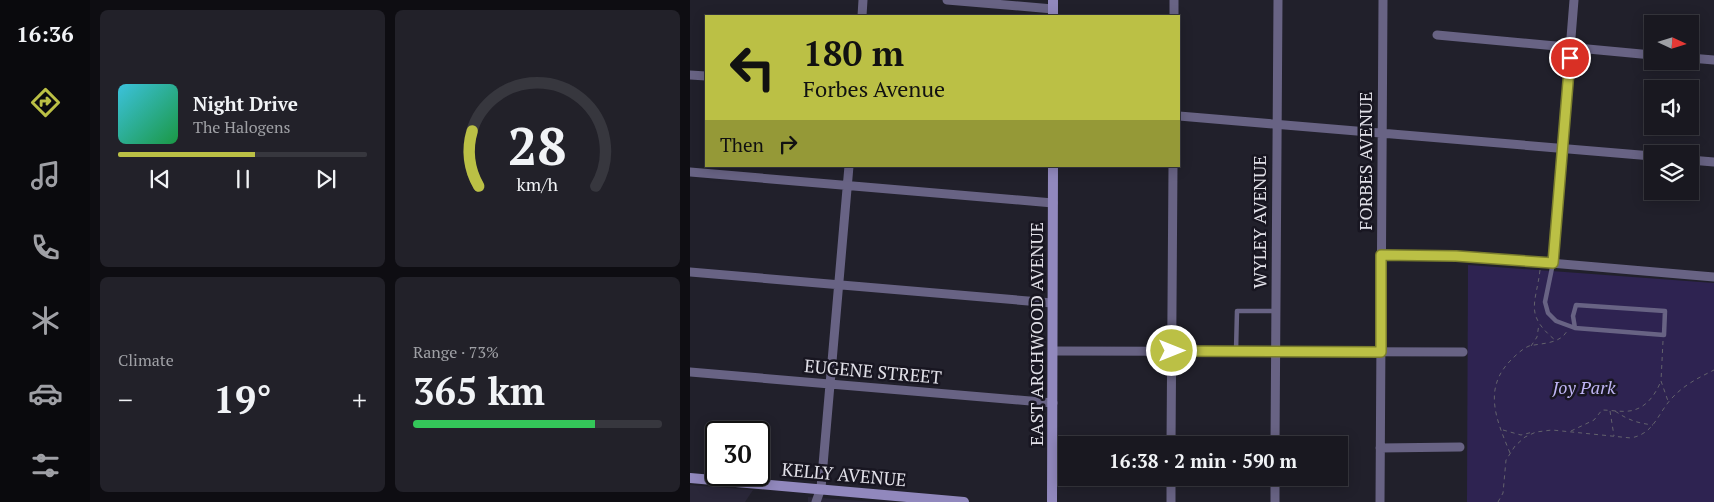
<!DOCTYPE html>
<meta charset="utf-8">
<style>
body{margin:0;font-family:"PT Serif",serif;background:#222129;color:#f1f3f6;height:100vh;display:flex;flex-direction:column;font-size:19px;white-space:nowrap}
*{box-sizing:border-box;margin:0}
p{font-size:16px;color:#9fa0a5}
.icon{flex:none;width:28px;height:28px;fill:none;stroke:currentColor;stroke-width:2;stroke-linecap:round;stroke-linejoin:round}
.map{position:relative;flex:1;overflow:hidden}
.details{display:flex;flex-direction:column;gap:10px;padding:10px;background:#0e0d12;width:600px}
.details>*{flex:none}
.banner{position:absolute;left:15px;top:15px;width:475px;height:152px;border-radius:0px;box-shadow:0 2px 12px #0003,0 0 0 1px #37373e;background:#bbc045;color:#111;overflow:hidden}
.needle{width:32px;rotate:94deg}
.fabs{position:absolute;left:954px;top:15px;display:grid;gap:10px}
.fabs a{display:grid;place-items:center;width:55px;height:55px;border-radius:0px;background:#191820;box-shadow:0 2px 12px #0003,0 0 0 1px #37373e;font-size:25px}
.speed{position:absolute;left:15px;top:421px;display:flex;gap:10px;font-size:25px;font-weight:700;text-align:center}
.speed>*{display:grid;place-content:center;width:65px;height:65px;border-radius:50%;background:#191820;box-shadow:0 2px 12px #0003,0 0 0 1px #37373e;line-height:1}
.speed .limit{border:2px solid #111;border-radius:8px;background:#fff;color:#111}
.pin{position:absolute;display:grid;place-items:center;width:42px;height:42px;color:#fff;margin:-21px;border:2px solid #fff;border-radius:50%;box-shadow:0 1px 5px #0007}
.me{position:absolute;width:55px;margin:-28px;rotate:90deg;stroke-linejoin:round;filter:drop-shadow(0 0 4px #0008)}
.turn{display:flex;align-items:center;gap:18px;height:105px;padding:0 15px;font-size:22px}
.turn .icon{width:65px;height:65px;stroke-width:2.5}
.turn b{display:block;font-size:35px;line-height:42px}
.then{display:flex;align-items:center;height:48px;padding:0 15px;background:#0003;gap:10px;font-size:19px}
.big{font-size:38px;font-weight:800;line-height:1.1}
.details .tile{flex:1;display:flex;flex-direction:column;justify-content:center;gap:8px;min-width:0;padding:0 18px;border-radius:8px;background:#222129}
.details .dial{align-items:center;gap:0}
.dial svg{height:130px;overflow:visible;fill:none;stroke:#37373e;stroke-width:7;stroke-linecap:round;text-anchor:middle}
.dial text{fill:#f1f3f6;stroke:none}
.song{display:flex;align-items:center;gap:15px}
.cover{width:60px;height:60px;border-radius:8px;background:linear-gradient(135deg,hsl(190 70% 55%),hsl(140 70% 35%))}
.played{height:5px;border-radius:2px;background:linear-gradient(90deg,#bbc045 55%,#37373e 55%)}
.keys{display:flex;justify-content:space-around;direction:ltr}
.heat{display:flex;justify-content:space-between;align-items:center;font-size:28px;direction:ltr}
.charge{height:8px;border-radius:4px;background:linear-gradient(90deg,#34c759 73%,#37373e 0)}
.details .tiles{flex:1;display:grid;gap:10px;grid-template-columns:repeat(2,1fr)}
.trip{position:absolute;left:368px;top:436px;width:290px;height:50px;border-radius:0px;background:#191820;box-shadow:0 2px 12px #0003,0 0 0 1px #37373e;font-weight:800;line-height:50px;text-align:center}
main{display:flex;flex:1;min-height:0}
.tab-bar{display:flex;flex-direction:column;width:90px;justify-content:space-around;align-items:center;background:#0a0a0d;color:#9fa0a5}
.tab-bar .icon{width:35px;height:35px}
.tab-bar .selected{color:#bbc045}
.tab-bar b{font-size:22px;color:#f1f3f6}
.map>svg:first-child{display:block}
.built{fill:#2a2739}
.green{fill:#2e2351}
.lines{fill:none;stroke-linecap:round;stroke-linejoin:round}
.path{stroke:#63626c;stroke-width:1;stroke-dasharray:4 4;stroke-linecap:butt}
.service{stroke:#686384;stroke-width:4.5}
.minor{stroke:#686384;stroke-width:9}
.secondary{stroke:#9188bd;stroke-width:10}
.route-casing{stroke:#7a7d2d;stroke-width:12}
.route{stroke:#bbc045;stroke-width:9}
.labels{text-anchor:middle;stroke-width:5;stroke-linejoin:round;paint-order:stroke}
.street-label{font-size:18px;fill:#e1e0e8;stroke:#181621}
.park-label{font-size:18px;font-style:italic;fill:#bfb5f3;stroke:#181621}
</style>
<main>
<nav class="tab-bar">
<b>16:36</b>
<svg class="icon selected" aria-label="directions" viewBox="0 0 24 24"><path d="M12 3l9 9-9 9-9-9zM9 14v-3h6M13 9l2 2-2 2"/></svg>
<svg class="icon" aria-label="music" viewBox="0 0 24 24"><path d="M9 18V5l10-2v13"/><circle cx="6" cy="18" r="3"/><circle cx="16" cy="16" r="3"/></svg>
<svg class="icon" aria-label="phone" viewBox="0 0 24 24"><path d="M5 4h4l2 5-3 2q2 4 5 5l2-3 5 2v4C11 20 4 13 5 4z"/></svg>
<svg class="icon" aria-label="climate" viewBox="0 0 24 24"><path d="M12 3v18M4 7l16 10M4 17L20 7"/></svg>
<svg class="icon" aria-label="car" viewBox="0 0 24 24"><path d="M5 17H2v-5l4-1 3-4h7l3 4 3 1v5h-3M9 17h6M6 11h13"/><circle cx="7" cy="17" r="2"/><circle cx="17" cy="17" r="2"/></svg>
<svg class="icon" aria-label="filters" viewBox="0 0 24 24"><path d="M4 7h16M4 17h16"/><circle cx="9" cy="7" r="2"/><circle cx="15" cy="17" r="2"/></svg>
</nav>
<section class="details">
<div class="tiles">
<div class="tile">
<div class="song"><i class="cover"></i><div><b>Night Drive</b><p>The Halogens</p></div></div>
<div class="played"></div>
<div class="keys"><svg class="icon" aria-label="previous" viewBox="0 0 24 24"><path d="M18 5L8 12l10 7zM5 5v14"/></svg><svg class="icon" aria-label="pause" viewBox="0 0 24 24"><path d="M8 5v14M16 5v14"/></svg><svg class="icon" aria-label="next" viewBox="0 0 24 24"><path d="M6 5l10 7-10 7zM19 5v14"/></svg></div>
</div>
<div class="tile dial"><svg viewBox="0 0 100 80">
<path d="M14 69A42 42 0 1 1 86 69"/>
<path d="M14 69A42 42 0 0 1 10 35" stroke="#bbc045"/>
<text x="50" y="56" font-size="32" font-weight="700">28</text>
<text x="50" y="72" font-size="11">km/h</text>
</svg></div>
<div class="tile"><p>Climate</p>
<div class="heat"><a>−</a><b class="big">19°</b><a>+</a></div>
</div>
<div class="tile"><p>Range · 73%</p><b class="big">365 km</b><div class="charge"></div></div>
</div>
</section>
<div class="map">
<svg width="1024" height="502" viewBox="0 0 1024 502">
<rect width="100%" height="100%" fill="#21202b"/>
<path class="built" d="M0,485L63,490L55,502H0Z
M118,497L186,502H118Z"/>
<path class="green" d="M778,265L1024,283V502H777Z"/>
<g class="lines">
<path class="path" d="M850,270C846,304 834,314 865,340
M973,341L971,381L978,401
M841,346L847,337L849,324
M920,411L924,436
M925,411C938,420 947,423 963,425
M813,430L831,435L843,432
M881,431L904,420L912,410C921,410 935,413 944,410C958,406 966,393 971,381
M820,453C807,421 792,389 821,360C826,355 832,349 839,346C852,343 870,344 877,331
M808,502L813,493L816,460L825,446L835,437L846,432L862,430L941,438C965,433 967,414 982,398C994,385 1008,378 1024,370"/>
<path class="service" d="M863,263L855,302L858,313L866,321L885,328L974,335L975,311L886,305L883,316L885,328
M546,351L547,311H586"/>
<path class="minor" d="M257,0L363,9
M172,16L173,0
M484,16V0
M747,35L962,55
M1000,58L1024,60
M0,75L16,76
M489,116L962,156
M1000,160L1024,162
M0,172L363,203
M691,255L790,257L1024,277
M863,263L884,0
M0,272L362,303
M363,351L773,352
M0,372L363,403
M481,445L483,166
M585,445L588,0
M690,448L770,447
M126,502L131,488L159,166
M481,502V478
M585,502V478
M690,502L693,0"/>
<path class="secondary" d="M363,16V0
M0,478L274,502
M362,502L363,166"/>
</g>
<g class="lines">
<defs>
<path id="route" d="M482,351L691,352V255L766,256L863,263L880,58"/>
</defs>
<use href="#route" class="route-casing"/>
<use href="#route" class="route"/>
</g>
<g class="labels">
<g class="street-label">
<text transform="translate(676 161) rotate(-90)" y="6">FORBES AVENUE</text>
<text transform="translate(570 222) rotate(-90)" y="6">WYLEY AVENUE</text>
<text transform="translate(347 334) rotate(-90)" y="6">EAST ARCHWOOD AVENUE</text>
<text transform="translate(183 372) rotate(5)" y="6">EUGENE STREET</text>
<text transform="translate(154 475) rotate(5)" y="6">KELLY AVENUE</text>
</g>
<g class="park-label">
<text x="894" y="394">Joy Park</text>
</g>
</g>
</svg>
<div class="fabs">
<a><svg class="needle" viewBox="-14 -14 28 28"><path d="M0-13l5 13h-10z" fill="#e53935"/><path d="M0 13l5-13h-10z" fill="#9fa0a5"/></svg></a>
<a><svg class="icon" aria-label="sound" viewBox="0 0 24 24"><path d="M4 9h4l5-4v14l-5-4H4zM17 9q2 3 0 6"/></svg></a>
<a><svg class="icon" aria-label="layers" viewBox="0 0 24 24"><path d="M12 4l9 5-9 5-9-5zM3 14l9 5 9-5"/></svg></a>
</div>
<div class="speed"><div class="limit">30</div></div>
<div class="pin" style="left:880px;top:58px;background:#d93025"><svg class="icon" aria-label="arrive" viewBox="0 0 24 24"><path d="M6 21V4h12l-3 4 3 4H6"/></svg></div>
<svg class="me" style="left:482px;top:351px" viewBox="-20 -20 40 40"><circle r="17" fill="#bbc045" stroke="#fff" stroke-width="3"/><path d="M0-11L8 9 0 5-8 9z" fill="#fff"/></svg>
<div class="trip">16:38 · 2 min · 590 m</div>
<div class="banner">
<div class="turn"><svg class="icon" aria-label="left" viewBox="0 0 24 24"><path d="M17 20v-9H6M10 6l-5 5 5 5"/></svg><div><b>180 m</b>Forbes Avenue</div></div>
<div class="then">Then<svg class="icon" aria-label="right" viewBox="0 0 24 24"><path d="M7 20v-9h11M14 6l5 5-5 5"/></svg></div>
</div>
</div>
</main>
